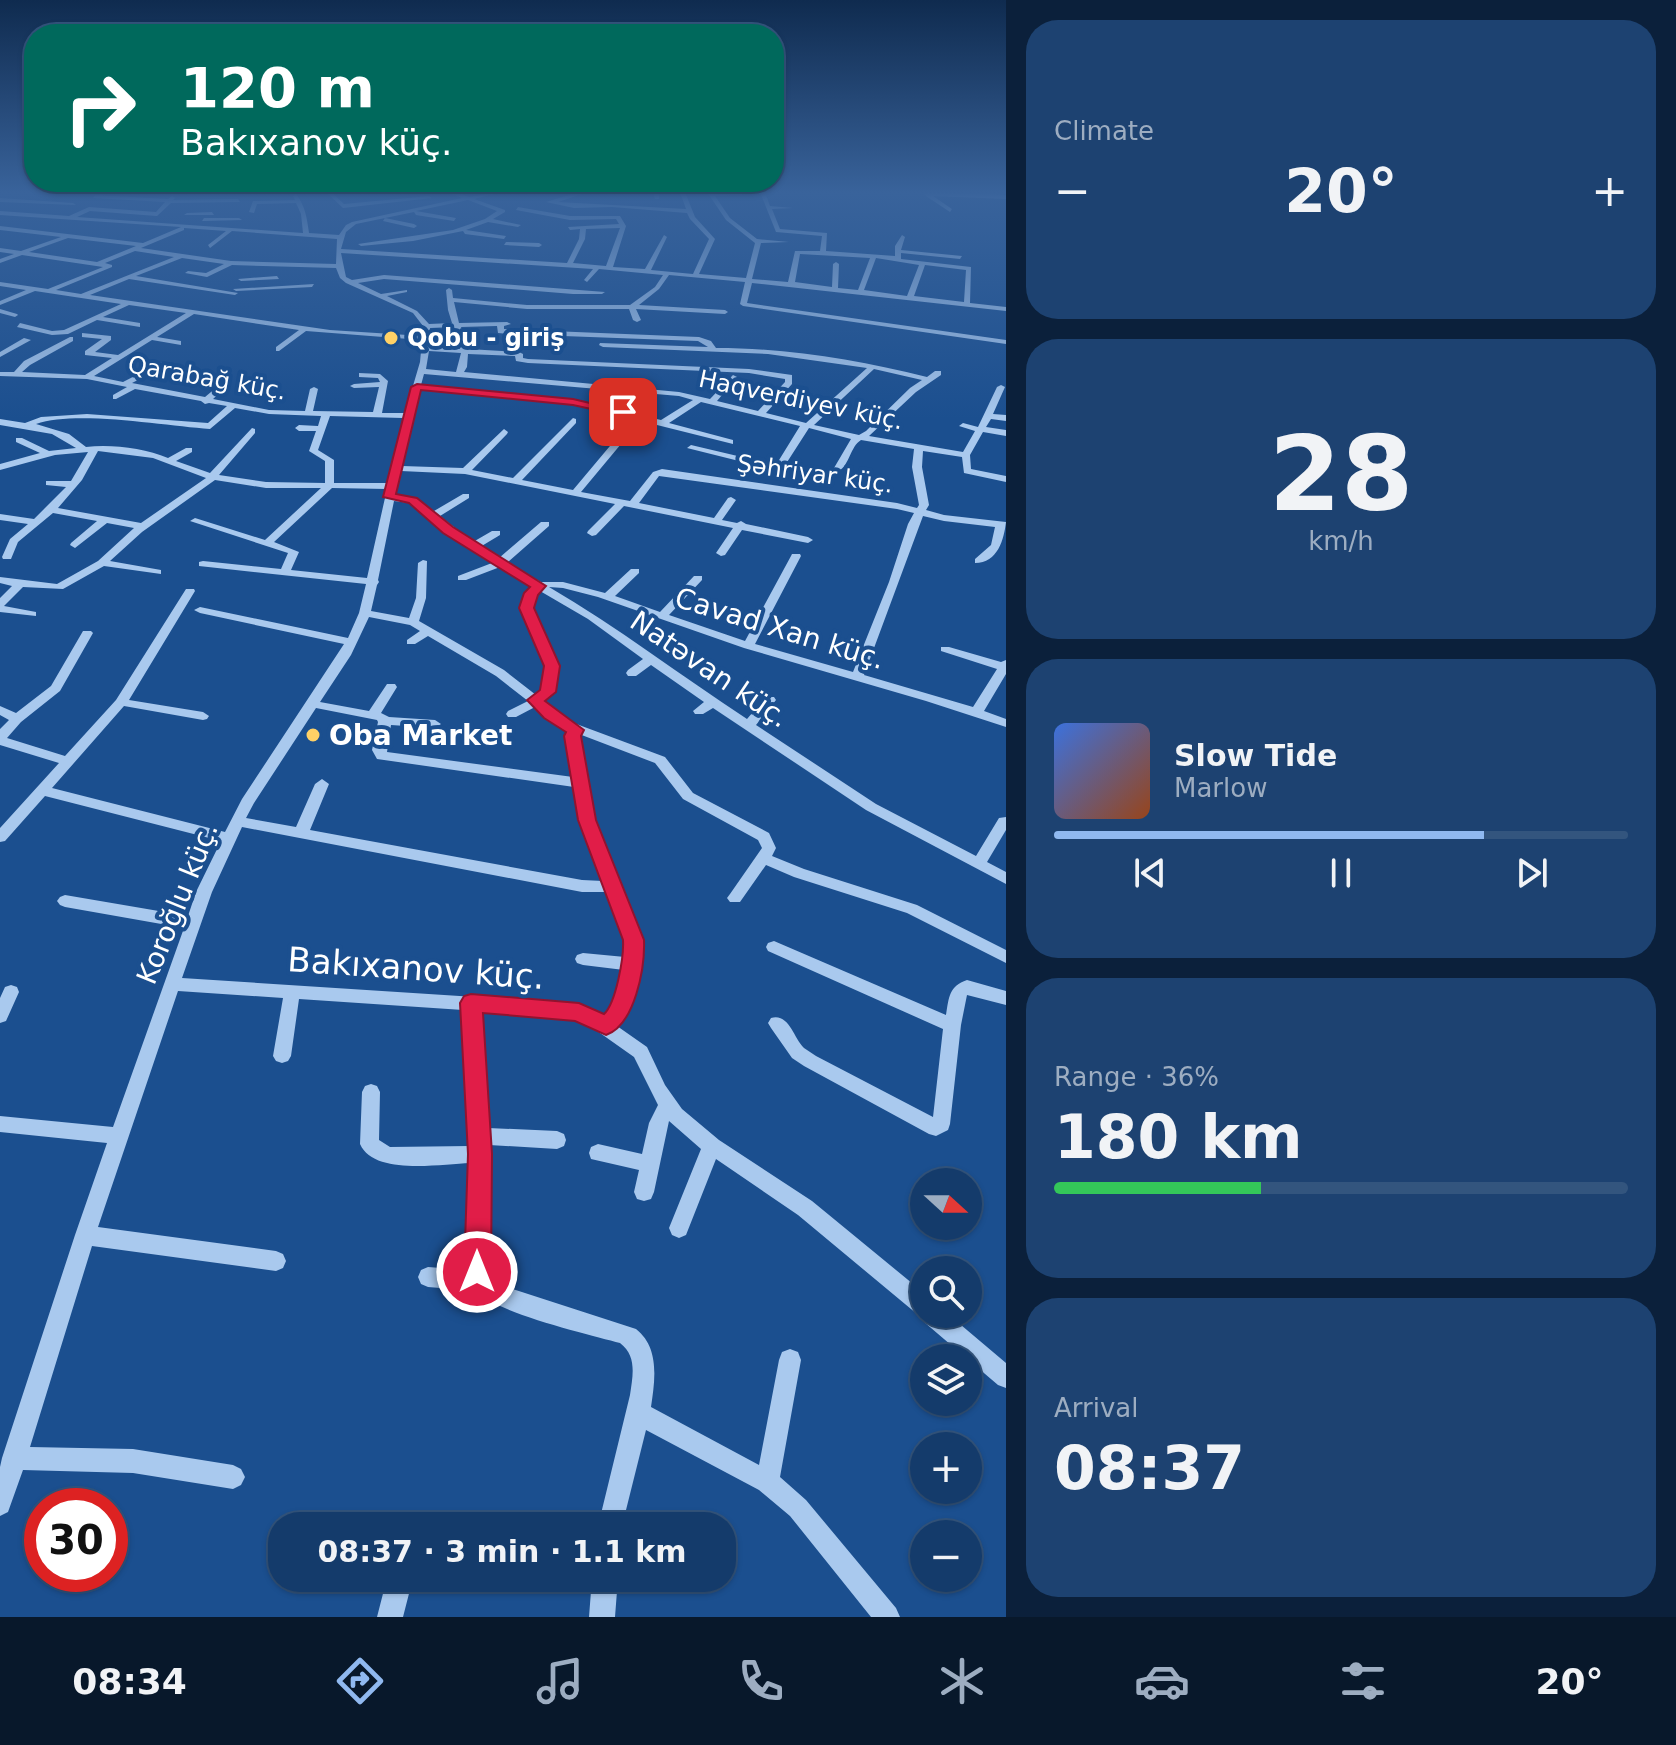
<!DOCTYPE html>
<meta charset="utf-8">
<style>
body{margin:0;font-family:"DejaVu Sans",sans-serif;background:#1d4271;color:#f1f3f6;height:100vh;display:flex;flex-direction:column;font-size:30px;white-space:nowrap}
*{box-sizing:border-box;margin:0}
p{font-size:26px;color:#9dadc1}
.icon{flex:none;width:44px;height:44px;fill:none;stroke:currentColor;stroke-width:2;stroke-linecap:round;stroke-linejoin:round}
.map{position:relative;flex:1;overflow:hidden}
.details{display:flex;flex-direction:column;gap:20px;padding:20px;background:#0b203b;width:670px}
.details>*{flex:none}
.banner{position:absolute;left:24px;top:24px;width:760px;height:168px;border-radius:32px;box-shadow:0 2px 6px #0004,0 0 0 2px #33557e;background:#00695c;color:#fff;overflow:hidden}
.needle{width:52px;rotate:111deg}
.controls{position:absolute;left:910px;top:1168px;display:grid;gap:16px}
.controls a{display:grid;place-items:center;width:72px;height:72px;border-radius:50%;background:#143b6b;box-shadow:0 2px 6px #0004,0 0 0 2px #33557e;font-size:40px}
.speed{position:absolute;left:24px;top:1488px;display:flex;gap:16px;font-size:40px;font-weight:700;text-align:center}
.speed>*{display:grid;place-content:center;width:104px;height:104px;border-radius:50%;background:#143b6b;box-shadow:0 2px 6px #0004,0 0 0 2px #33557e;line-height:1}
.speed .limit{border:12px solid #d22;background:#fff;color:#111}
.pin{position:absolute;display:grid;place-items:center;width:68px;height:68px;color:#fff;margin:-34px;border-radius:16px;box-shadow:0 4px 12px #0006}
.me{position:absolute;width:88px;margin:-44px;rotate:0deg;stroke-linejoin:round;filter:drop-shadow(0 0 6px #0008)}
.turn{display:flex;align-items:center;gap:28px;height:168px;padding:0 24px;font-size:36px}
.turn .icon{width:104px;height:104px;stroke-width:2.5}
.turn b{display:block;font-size:56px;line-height:68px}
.big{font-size:60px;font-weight:800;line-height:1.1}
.details .tile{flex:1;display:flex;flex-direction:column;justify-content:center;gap:12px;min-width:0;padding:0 28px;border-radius:32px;background:#1d4271}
.details .dial{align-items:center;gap:0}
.dial b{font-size:104px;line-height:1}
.song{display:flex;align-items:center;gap:24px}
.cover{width:96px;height:96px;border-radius:12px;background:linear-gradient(135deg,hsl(220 70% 55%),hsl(20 70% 35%))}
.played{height:8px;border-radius:4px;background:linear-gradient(90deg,#90b9f0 75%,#33557e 75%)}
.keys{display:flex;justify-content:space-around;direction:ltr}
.heat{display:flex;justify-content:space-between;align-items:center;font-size:44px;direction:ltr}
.charge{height:12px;border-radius:6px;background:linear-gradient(90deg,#34c759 36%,#33557e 0)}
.trip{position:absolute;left:268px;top:1512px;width:468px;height:80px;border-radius:32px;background:#143b6b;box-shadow:0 2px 6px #0004,0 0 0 2px #33557e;font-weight:800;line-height:80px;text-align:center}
.menu{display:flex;height:128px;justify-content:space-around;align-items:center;background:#08182b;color:#9dadc1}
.menu .icon{width:56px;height:56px}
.menu .selected{color:#90b9f0}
.menu b{font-size:36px;color:#f1f3f6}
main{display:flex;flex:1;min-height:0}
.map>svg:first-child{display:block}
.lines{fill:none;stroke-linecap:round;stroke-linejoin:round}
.minor{fill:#a9c9ee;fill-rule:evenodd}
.route{fill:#e11d48;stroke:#92132f;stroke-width:2}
.poi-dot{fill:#ffd166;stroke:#1b4f8f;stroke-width:3}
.labels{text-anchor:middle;stroke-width:8;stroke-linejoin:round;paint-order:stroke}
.far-poi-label{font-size:24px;font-weight:bold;fill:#fff;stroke:#1b4f8f;text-anchor:start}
.far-street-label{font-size:24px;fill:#fff;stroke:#1b4f8f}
.street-label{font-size:28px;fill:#fff;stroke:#1b4f8f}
.poi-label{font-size:28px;font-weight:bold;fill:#fff;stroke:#1b4f8f;text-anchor:start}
.near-street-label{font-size:34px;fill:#fff;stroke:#1b4f8f}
</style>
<main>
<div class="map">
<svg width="1006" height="1617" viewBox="0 0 1006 1617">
<rect width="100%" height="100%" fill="#1b4f8f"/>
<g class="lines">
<path class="minor" d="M326,192H331L344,204L429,196L432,198L343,208Z
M447,192H455L469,197L502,192L474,199L505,210V212L493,219L521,225L518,227L488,222L466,230L506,236L504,239L465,234L463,231L413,241L361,246L358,244L453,230L485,219L497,211L468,200L416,211L456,218L454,221L416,215L414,212L356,224L346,232L341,249L567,263L579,239L580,229L570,230L568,227L619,224L616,219L570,220L516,210L518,207L570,216H620L626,226L613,267L645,269L664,235L667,237L651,270L693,274L709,239L690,219L687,213L612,207L574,208L546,202L579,192H588L558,202L686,209L680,192H685L695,217L715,239L699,274L746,278L755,243L726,220L707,192H740L742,195L715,196L730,218L757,239L789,242L761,243L752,279L788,282L795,251H820L822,236L776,232L760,192H765L770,206L793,208L772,209L780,229L827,233L826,251L895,256V246L902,235L905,237L901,250L962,256L960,259L901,253V259L971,267L970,303L1006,307V311L752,283L747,303L1006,340V344L743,306L740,304L745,282L669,275L659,289L639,305L725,310L728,312L725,314L636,309L641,320L637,322L633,320L629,309H527L454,302L459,323L507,322L511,324L504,326V329L699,337L711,341L716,348C788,348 857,360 927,377L935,371H941V375L916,392L869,436L963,452L975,431L959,426L963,423L978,427L997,387L1001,385L1005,387L993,414L1006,415V421L991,419L986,427L1006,430V436L983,432L970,455L971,469L1006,476V482L964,473L962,457L923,451L922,467L929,505L926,510L944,515L1006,522C1004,539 998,563 975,563V559L991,545L995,527L944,521L923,516L864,675L973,707L997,669L941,651V647H949L1001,662L1006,660V674L984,711L1006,719V727L926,701L744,648L598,597L563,588L549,587C618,627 681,676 747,719L766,697H774L776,700L756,725L876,804L976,856L999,818L1006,817V830L987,862L1006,872V884L866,810L713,708L703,714H695L693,711L704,702L651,665L636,676H628L626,673L628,670L643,659L588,619L540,591C536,595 531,601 532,608C532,613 538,620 540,625C554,650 569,679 544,701L571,722L665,757L693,793L769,833L776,848L772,856L804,869L917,905L1006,950V963L907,913L794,877L766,865L740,902H730L727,898L730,894L762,848L758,840L683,799L655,763L579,734L594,820L642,940L641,963L636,986L627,1008L617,1026L647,1047L665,1085L682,1109L719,1140L812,1201L924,1293V1314H948L1006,1363V1388L998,1385L924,1322L923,1317L917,1314L798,1215L716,1159L686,1235L679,1238L672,1235L669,1228L701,1149L669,1121L654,1192L651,1199L644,1201L637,1199L634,1192L639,1170L591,1159L589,1153L591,1147L598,1144L642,1154L649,1123L658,1105L634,1057L583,1021L566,1017L480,1011L488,1128L557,1131L564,1134L566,1140L564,1146L557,1149L489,1145L487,1269L497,1284L636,1329C660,1348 655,1380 651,1407L759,1465L779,1360L782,1352L790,1349L798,1352L801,1360L780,1477L806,1500L896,1608L900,1617H871L790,1516L759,1490L646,1430L622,1526H598L630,1395C633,1375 637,1356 620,1343C591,1335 492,1312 478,1291L428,1287L421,1284L418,1277L421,1270L428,1267L467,1270L470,1163C441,1164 374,1176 360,1144L362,1092L365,1086L371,1084L377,1086L380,1092L379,1140L390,1147L470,1146L463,1010L299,999L291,1056L288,1061L282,1063L276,1061L273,1056L283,998L178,991L98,1227L276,1251L283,1254L286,1261L283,1268L276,1271L92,1246L30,1447L133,1449L233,1465L241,1469L245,1477L241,1485L233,1489L133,1473L23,1470L8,1512L0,1516V1467L2,1458L75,1235L107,1143L0,1132V1116L113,1127L184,928L65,907L60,905L57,901L60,897L65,895L188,916L196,892L221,841L45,796L5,841L0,842V828L59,763L0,745V729L9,720L0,715V706L16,713L51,686L83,631H91L93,633L60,691L21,722L7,738L65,756L116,700L186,589H194L195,591L129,700L203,712L209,716L207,719L203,720L124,706L52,788L225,832L242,799L344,644L200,613L194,610L200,607L348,638L359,613L366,584L199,566V562L203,561L281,569L288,553L190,521L195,518L265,540L321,488H266L215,480L142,532L110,561L161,570V574L104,566L63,589L23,587L4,606L36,612V616L0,612V598L12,586L0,583V577L57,584L98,561L134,528L107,523L75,548L70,545L71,543L97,521L53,513L18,542L11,559H3L2,557L10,539L28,524L0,520V514L34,519L66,487L46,485V481H71L88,452L55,455L0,470V464L40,453L16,442V438H22L49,451L76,448L52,434L0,425V419L25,423L41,417L87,414L208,423L227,406L209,403L205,404L201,401L135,389L116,399H113V395L127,387L87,379L0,376V372H14L24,361L70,337H73V341L30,365L22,372L85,375L112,358L85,355V351L102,339L82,337V333L111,336V340L95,352L118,355L186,313L129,305L103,317L140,323V327L97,320L68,334L52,335L17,327L20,323L52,331L64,330L121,304L35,291L0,305V301L26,290L0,286V282L48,289L103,267L22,255L0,263V259L14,254L0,252V248L21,251L61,237L0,230V226L143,243L181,227L0,215V211L69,216L89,207L156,212L165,202L93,198L95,195L168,199L172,196L175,198L173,200L238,199L240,202L171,203L157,216L90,211L77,217L303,233L301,214L296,203L257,204L254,213L249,212L253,201L295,200L293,196L296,194C305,205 307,218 309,233L339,235L346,225L352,222L462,198ZM184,228L226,231L208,245L210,248L232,231L337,239L336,264L231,261L141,248L184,230ZM620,228L606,266L573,263L585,239L586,229ZM68,238L136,246L97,262L29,252ZM135,251L174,257L81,294L56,290L112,267V265L105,263ZM341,253L593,269L584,280L587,282L599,269L663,275L655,287L630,305H527L453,298L452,290L449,288L446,290L448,310L452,323L429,324L417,311L387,296L407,292V290L381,294L358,283L384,279L573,294H602L605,292L384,275L352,280L346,277ZM800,254L870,258L858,290L838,288L839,264L836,262L833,264L832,287L795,282ZM182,258L224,264L206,273L188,271L185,273L207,277L232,265L336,268L340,278L346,283L413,313L423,326V336L330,330L90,295L129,279L235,295L238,293L136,276ZM876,258L919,265L907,296L864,290ZM925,265L966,270L964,302L914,296ZM194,314L299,330L276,347V351H279L306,331L422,340L420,362L405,413H382L388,381L380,374L359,373V377L378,378L380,382L354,384L350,386L354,388L379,387L373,412L313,411L318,389L314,387L310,389L305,411L269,410L213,399L227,386L201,381L206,376L202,374L192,380V384L217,387L205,397L132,383L165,366V362H162L123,382L94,376L152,340L181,345V341L157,337ZM497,326L498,333L509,334L698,341L708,347L600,343L599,345L603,347L768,354L867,368L806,423L766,413L792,384V375L749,369L528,359L523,358V354L519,352L468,349L461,327ZM454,327L460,349L429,347L430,328ZM429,351L461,353L456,372L426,369ZM468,354L515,356L516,361L528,363L749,373L785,379V382L758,411L717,401L737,377L733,375L710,399L679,392L464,372L467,367ZM874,369L922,380L910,388L866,431L859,435L814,425ZM424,374L679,396L693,400L661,420L573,400L421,385ZM420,390L573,404L733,444V440L669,423L701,402L800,426L776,465L691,445L687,448L779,471L782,470L809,428L851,439L834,468L839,471C850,464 850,447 861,440L914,449L912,467L919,505L917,508L897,503L662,469L653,472L630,501L581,492L626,438V434H620L573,490L522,480L576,423V419L573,418L513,478L472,470L507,434L508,432L504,429L463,468L402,466ZM235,408L269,414L321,416L318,426L299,425L295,428L299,431H316L309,451L325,461V483L266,482L219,475L255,433V429L252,428L210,473L176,461L192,452V448H186L168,458C144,448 111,444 86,447L69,434L36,424C77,410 164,426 210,429ZM330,416L403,418L389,483H334V460L318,450ZM98,451L153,458L206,478L141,523L58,508L82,480ZM401,471L465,474L615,504L588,531L587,533L592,536L596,535L624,506L733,528L716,553L721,556L725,555L742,530L808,543L813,540L808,537L746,524L741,521L737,523L722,520L736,500L731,497L728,498L714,518L639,503L659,476L897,509L914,513L908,524L889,582L853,672L755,644L801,556L800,554H792L791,556L745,641L669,615L702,580V576H694L660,612L615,596L639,573V569H631L605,593L563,582H541L507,563L549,526V522H541L499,558L480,547L500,535V531H492L473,542L440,516L469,498V494H463L434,511L416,498L396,495ZM332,488L387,489L367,578L291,570L299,552L274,542ZM394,501L410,503L427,516L428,519L432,520L469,549L492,563L458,576V580H466L500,567L532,586L524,595L520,608C532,632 561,672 536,695L504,670L419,621L426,598L427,561L423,560L418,563L416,598L409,618L371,611L377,585L379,582L378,580ZM369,617L410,625L420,631L407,640V644H415L428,636L496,676L528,701L508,711L506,714L508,717H516L535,707L561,728L568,730L566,736L573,777L387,752L391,725L435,728L441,724L435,720L389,717L381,713L397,687L395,684H387L369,711L320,702L351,655ZM316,708L377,720L378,722L372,750L377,759L574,787L580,820L603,881L582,880L310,830L329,784L322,779L315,784L296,827L246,818L254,803ZM242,827L582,892H608L626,940L625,957L583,953L577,955L575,959L577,963L583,965L624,970L616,998L604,1017L594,1010L566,1003L182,978L212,892Z
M653,192H659V199H655Z
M927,192L1006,195V199L933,196L952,209L950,212L926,196L924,194Z
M0,198L73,203L76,205L0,202Z
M212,212L214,215H184L187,213Z
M204,218H239L242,220L202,221Z
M385,218L414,224L417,226L414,228L383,221Z
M506,242L539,243L542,245L539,247L504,245Z
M277,276L279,279L241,281L238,279Z
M314,284L312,287L236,291L233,289Z
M0,309L17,314L18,315L15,317L0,313Z
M24,338L31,340L0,357V352Z
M774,941L946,1015C949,997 949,986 967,980L1006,991V1005L967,995L961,1025L950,1124L948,1130L936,1136L929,1134L804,1066L792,1058L771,1028L768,1023L771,1018C789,1013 793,1037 804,1048C808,1051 812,1053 816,1056L933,1117L943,1029L768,951L766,947L768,943Z
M11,985L17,987L19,992L6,1021L0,1023V998L5,987Z
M387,1578H413L403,1617H377Z
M592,1578H618L615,1617H589Z"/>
</g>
<linearGradient id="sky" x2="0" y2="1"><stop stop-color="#0f2b4f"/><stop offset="0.46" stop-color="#39639b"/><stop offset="1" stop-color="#39639b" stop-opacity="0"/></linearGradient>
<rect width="1006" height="419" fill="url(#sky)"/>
<path class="route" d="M417,384L573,399L628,412L623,416L573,405L421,390L396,494L417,498L453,527L546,586L538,595L534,608L560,666L556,692L545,701L584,730L581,736L596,820L644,940C645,968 635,1025 606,1035L575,1021L483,1013L492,1154L491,1272L487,1281L477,1285L468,1281L464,1272L468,1154L460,1003L464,996L471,994L579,1003L604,1014C616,1003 624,957 623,940L578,820L564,736L566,732L544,718L527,700L540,690L544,666L519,608L524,593L530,587L443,533L409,503L383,497L411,387Z"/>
<g class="poi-dot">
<circle cx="391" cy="338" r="8"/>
<circle cx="313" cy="735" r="8"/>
</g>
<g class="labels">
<g class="far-poi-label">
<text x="407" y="346">Qobu - giriş</text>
</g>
<g class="far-street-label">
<text transform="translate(207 378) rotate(10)" y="8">Qarabağ küç.</text>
<text transform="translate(801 400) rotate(12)" y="8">Haqverdiyev küç.</text>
<text transform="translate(815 474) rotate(8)" y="8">Şəhriyar küç.</text>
</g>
<g class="street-label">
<text transform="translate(780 628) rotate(17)" y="10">Cavad Xan küç.</text>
<text transform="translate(710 669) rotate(34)" y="10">Natəvan küç.</text>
<text transform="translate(177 903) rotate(-68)" y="10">Koroğlu küç.</text>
</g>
<g class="poi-label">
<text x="329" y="745">Oba Market</text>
</g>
<g class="near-street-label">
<text transform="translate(416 968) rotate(4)" y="12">Bakıxanov küç.</text>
</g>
</g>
</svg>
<div class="controls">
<a><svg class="needle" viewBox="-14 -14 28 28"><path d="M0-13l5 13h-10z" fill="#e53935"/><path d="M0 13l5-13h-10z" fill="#9dadc1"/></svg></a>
<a><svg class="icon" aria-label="search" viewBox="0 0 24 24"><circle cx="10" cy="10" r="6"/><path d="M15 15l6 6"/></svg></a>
<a><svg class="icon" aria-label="layers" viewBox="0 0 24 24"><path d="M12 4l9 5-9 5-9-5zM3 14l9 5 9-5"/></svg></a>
<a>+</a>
<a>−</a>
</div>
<div class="speed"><div class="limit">30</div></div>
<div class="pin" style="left:623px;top:412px;background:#d93025"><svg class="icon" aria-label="arrive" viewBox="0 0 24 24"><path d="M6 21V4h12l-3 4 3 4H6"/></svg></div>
<svg class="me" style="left:477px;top:1272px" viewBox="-20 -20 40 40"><circle r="17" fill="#e11d48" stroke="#fff" stroke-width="3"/><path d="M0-11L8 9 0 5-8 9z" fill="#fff"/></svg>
<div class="trip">08:37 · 3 min · 1.1 km</div>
<div class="banner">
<div class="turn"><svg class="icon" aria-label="right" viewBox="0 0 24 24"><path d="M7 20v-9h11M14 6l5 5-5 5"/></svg><div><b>120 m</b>Bakıxanov küç.</div></div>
</div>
</div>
<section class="details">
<div class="tile"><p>Climate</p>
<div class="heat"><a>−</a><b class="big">20°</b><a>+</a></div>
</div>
<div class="tile dial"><b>28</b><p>km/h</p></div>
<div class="tile">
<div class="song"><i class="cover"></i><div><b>Slow Tide</b><p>Marlow</p></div></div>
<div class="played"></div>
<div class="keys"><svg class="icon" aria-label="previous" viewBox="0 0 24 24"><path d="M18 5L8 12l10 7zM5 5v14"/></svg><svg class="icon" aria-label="pause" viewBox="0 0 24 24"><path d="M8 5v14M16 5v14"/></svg><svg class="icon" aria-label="next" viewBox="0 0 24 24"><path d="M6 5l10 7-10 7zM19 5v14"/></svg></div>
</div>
<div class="tile"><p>Range · 36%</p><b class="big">180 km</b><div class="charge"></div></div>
<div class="tile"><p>Arrival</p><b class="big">08:37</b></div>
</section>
</main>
<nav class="menu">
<b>08:34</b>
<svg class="icon selected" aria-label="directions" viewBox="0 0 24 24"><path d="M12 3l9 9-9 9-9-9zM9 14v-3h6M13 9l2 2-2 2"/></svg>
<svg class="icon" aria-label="music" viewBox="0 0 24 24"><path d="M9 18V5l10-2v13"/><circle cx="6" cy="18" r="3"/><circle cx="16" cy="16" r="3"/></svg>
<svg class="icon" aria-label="phone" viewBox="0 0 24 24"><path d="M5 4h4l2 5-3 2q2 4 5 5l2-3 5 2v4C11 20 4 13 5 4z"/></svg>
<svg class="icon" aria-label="climate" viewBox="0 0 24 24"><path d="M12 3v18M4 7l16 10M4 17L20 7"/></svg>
<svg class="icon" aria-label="car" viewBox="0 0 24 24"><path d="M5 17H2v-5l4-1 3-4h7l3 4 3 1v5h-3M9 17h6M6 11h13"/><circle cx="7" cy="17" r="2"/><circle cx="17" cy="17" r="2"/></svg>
<svg class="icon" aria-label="filters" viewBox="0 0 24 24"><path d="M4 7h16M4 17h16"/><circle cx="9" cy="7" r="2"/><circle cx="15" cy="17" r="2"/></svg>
<b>20°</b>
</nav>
